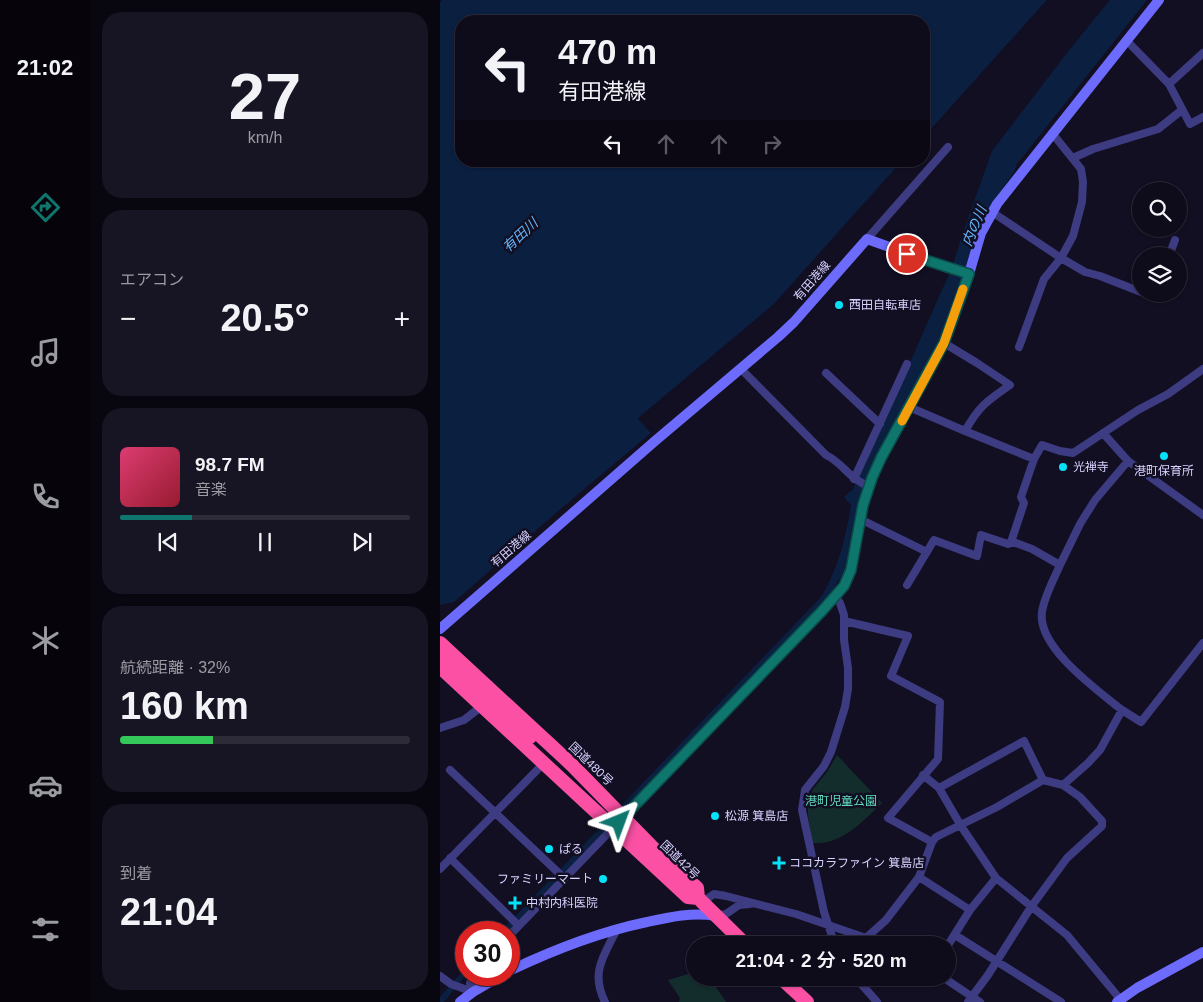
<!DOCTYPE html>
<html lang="ja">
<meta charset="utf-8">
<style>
body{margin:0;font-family:Helvetica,"Noto Sans JP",sans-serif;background:#171423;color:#f1f3f6;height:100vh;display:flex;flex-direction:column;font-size:19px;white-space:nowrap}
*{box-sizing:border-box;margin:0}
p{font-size:16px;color:#9b9ba2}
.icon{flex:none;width:28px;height:28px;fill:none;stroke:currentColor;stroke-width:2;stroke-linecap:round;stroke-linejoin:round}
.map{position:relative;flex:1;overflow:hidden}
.details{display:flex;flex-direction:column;gap:12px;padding:12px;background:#08060e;width:350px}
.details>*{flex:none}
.guide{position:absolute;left:15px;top:15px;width:475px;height:152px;border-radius:20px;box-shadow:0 1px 4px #0004,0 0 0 1px #2e2b39;background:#0e0b1a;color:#f1f3f6;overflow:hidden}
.fabs{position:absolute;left:692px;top:182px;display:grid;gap:10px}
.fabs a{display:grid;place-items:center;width:55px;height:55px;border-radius:50%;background:#0e0b1a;box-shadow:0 1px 4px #0004,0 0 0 1px #2e2b39;font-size:25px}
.speed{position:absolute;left:15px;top:921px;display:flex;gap:10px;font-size:25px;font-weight:700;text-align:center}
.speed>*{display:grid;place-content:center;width:65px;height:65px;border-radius:50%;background:#0e0b1a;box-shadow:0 1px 4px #0004,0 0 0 1px #2e2b39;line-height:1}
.speed .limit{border:8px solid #d22;background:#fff;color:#111}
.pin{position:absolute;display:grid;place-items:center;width:42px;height:42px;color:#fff;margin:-21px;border:2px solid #fff;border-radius:50%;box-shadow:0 1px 5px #0007}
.me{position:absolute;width:55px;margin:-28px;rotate:44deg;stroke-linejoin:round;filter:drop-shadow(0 0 4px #0008)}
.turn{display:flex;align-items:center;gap:18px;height:105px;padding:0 20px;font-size:22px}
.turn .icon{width:65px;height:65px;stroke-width:2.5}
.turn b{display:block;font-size:35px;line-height:42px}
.lanes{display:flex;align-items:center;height:48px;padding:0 20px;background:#0003;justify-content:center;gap:25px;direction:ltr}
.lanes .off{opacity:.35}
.big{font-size:38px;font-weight:600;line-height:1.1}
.details .widget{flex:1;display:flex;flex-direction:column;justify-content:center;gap:8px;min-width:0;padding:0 18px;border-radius:20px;background:#171423}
.details .dial{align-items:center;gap:0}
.dial b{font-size:65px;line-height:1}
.song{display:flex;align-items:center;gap:15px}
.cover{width:60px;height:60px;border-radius:8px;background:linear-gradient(135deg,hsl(340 70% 55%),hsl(350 70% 35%))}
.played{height:5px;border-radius:2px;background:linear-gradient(90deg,#0f766e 25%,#2e2b39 25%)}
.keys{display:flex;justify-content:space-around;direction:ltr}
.heat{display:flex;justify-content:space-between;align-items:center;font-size:28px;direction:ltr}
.charge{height:8px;border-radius:4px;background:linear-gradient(90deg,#34c759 32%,#2e2b39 0)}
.trip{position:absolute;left:246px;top:936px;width:270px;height:50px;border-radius:25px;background:#0e0b1a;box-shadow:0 1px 4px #0004,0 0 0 1px #2e2b39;font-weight:600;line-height:50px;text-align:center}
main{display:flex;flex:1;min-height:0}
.tabs{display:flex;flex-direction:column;width:90px;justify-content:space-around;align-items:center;background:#06040a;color:#9b9ba2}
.tabs .icon{width:35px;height:35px}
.tabs .selected{color:#0f766e}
.tabs b{font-size:22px;color:#f1f3f6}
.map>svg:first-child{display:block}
.green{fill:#122d2c}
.water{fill:#0b1f40}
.pier{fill:#120f23}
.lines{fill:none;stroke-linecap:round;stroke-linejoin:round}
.street{stroke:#3d3b81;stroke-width:8}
.secondary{stroke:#6d6bfc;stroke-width:10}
.highway{stroke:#fb50a4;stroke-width:14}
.highway-bridge{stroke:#fb50a4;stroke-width:14}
.route-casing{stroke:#0a4d48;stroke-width:12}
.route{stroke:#0f766e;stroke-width:9}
.slow{stroke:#f59e0b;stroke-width:9}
.poi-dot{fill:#05e1f7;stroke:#120f23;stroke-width:2}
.labels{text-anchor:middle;stroke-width:5;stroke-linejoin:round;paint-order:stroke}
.street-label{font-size:12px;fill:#d7d2fe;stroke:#120f23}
.poi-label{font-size:12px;fill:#d7d2fe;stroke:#120f23;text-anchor:start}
.park-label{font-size:12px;fill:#5fddbc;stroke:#120f23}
.water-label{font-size:14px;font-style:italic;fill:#62b6fc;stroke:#120f23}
</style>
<main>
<nav class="tabs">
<b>21:02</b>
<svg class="icon selected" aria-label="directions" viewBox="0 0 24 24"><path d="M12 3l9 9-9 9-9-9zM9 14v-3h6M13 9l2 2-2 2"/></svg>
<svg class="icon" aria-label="music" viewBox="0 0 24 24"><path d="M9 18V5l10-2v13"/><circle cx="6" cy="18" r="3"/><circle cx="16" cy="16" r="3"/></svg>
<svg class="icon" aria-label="phone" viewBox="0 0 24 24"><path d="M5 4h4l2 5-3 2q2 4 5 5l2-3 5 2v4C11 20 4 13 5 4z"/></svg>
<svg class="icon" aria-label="climate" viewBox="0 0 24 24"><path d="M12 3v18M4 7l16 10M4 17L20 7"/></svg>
<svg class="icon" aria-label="car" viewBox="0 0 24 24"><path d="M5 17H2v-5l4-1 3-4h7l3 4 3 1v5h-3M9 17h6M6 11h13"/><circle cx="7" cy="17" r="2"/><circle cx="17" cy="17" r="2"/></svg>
<svg class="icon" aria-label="filters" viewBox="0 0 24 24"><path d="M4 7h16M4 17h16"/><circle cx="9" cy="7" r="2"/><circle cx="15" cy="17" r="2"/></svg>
</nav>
<section class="details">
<div class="widget dial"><b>27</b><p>km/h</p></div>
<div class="widget"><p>エアコン</p>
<div class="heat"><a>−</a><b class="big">20.5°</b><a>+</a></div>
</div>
<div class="widget">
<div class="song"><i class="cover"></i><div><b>98.7 FM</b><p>音楽</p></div></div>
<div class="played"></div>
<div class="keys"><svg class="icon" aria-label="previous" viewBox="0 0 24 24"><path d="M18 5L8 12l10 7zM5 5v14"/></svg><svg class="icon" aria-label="pause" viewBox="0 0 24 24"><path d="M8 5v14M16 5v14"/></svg><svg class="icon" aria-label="next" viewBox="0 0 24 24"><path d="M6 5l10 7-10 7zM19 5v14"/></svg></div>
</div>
<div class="widget"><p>航続距離 · 32%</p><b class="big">160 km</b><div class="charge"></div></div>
<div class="widget"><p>到着</p><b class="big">21:04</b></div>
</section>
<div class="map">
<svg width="763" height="1002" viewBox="0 0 763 1002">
<rect width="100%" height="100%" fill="#120f23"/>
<path class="green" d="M397,755L442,803C423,821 401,846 372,843L368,815V799L373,789L387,772Z
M255,972V978H270L286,1002H239L240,998L228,980Z"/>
<path class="water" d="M2,0H607L484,137V21H21V161H462L334,304L198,418L211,433L117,512L14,602L0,605V3Z
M670,0H707L577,164L574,172L542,219L510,316L499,345L438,455L420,496L413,531L407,570L399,580L389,598L69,932H60L382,596C398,568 406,537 411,505L404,497L413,489L426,462L513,265L523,232L552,151L630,49Z
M26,967V975L4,1002H0V997Z"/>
<path class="pier" d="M607,0H609V2L484,139V137Z
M462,161H464V163L336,305L202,419L213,431L211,433L198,419L334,304Z"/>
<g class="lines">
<path class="street" d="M686,40L729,84L750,124L763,117
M729,84L763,53
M633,158L653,149L718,129L742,110
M552,212L621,258L645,272L660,276L701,292
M427,239L508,147
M729,256L735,240
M705,294L713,297L715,294
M579,347L604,279L621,258L633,236L642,202L643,182L641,169L612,133
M301,369L386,455C403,463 410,480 429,486
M386,373L440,424
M469,407L525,431C540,405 546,402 570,385L537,363L504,343
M525,431L594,459
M663,433L688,461
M414,479L467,364
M420,519L487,552
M571,542L584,503L581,497L594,459L602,445L620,451L633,453L698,410L728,394L763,369
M620,565L640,524L655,500L688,461L763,515
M467,585L494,540L537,556L541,535L568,544L573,542L592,549L620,565C614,579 604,597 602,612C597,647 657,690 682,710
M395,596L400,603L404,615V640L408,668V689L405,707L391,752L384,766L365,790L362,810L384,912L395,945
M404,621L468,636L451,676L500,702L498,759L448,818L492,842
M0,728L24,720L42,706
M10,770L124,878
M483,775L499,788L521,826L556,878L627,935L680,999
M623,785L648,763L660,750L682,710L701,722L763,643
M499,788L584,741L603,780
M182,818L371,622L406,582L411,570L423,505L432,478L441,458L502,348L529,274
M10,858L78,925
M0,869L104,763
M479,877L530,910
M262,902L274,894L286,896L356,914L426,938L441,945
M277,916L286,914L299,905L310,904
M515,935L621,1002
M69,936L174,827
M426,938L446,920L479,877L492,842L496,837L557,807L603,780L623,785L640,797L662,821V826L627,858L591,907L548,975L528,1002
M508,945L530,910L556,878
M0,976L11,984L33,992
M416,978L437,1002
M504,978L540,1002
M31,994L33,992L30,983L33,975
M165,1002C150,972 164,956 177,929"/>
<path class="secondary" d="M0,629L215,441L338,337L354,322L427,239L508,268L529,274L541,233L557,204L719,0
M69,971C113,950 159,932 207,922C230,917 252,912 276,916
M20,1002L33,992L62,975
M677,1002L697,988L763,952"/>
<path class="highway" d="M0,643L132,765L212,847L257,888L258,898L248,897L0,667
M253,893L306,945
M341,978L367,1002"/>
<path class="highway-bridge" d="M0,654L90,737"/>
</g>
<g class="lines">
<defs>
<path id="route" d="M179,822L382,611L404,586L411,570L423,505L432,478L441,458L504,343L529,274L467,254"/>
</defs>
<use href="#route" class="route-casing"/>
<use href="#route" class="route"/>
<path class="slow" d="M462,421L504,343L523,289"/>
</g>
<g class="poi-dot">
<circle cx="399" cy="305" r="5"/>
<circle cx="724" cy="456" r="5"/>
<circle cx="623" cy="467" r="5"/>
<circle cx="275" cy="816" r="5"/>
<circle cx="109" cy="849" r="5"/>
<path d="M336.5 855.5h5v5h5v5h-5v5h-5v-5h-5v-5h5z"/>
<circle cx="163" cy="879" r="5"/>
<path d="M72.5 895.5h5v5h5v5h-5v5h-5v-5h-5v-5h5z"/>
</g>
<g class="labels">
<g class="street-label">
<text transform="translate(372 281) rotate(-49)" y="4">有田港線</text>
<text transform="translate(71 549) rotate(-41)" y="4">有田港線</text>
<text transform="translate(151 764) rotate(44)" y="4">国道480号</text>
<text transform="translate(240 860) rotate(44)" y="4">国道42号</text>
</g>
<g class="poi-label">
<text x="409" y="309">西田自転車店</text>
<text x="633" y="471">光禅寺</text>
<text x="724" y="475" text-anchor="middle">港町保育所</text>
<text x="285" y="820">松源 箕島店</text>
<text x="119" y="853">ぱる</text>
<text x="349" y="867">ココカラファイン 箕島店</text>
<text x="153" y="883" text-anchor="end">ファミリーマート</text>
<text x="86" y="907">中村内科医院</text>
</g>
<g class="park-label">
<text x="401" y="805">港町児童公園</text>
</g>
<g class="water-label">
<text transform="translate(534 226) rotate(-67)" y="5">内の川</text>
<text transform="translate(80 235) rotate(-43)" y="5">有田川</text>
</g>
</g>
</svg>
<div class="fabs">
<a><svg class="icon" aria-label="search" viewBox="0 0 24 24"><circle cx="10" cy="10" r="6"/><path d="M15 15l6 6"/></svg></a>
<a><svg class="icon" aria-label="layers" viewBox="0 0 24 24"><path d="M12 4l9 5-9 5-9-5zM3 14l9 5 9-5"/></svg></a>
</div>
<div class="speed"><div class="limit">30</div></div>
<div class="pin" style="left:467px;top:254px;background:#d93025"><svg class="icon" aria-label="arrive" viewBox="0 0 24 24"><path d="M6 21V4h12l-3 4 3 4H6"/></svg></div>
<svg class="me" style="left:179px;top:822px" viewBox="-20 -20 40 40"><path d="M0-17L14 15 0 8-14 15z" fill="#0f766e" stroke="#fff" stroke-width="4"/></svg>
<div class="trip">21:04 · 2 分 · 520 m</div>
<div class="guide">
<div class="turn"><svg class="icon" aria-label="left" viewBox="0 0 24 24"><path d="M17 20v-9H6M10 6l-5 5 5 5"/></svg><div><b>470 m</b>有田港線</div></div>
<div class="lanes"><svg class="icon" aria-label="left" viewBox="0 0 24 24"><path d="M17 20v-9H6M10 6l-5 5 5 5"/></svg><svg class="icon off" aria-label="ahead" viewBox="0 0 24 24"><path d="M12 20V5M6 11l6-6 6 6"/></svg><svg class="icon off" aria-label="ahead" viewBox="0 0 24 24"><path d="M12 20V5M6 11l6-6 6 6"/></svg><svg class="icon off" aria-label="right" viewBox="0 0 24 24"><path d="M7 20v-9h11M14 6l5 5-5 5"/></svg></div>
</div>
</div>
</main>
